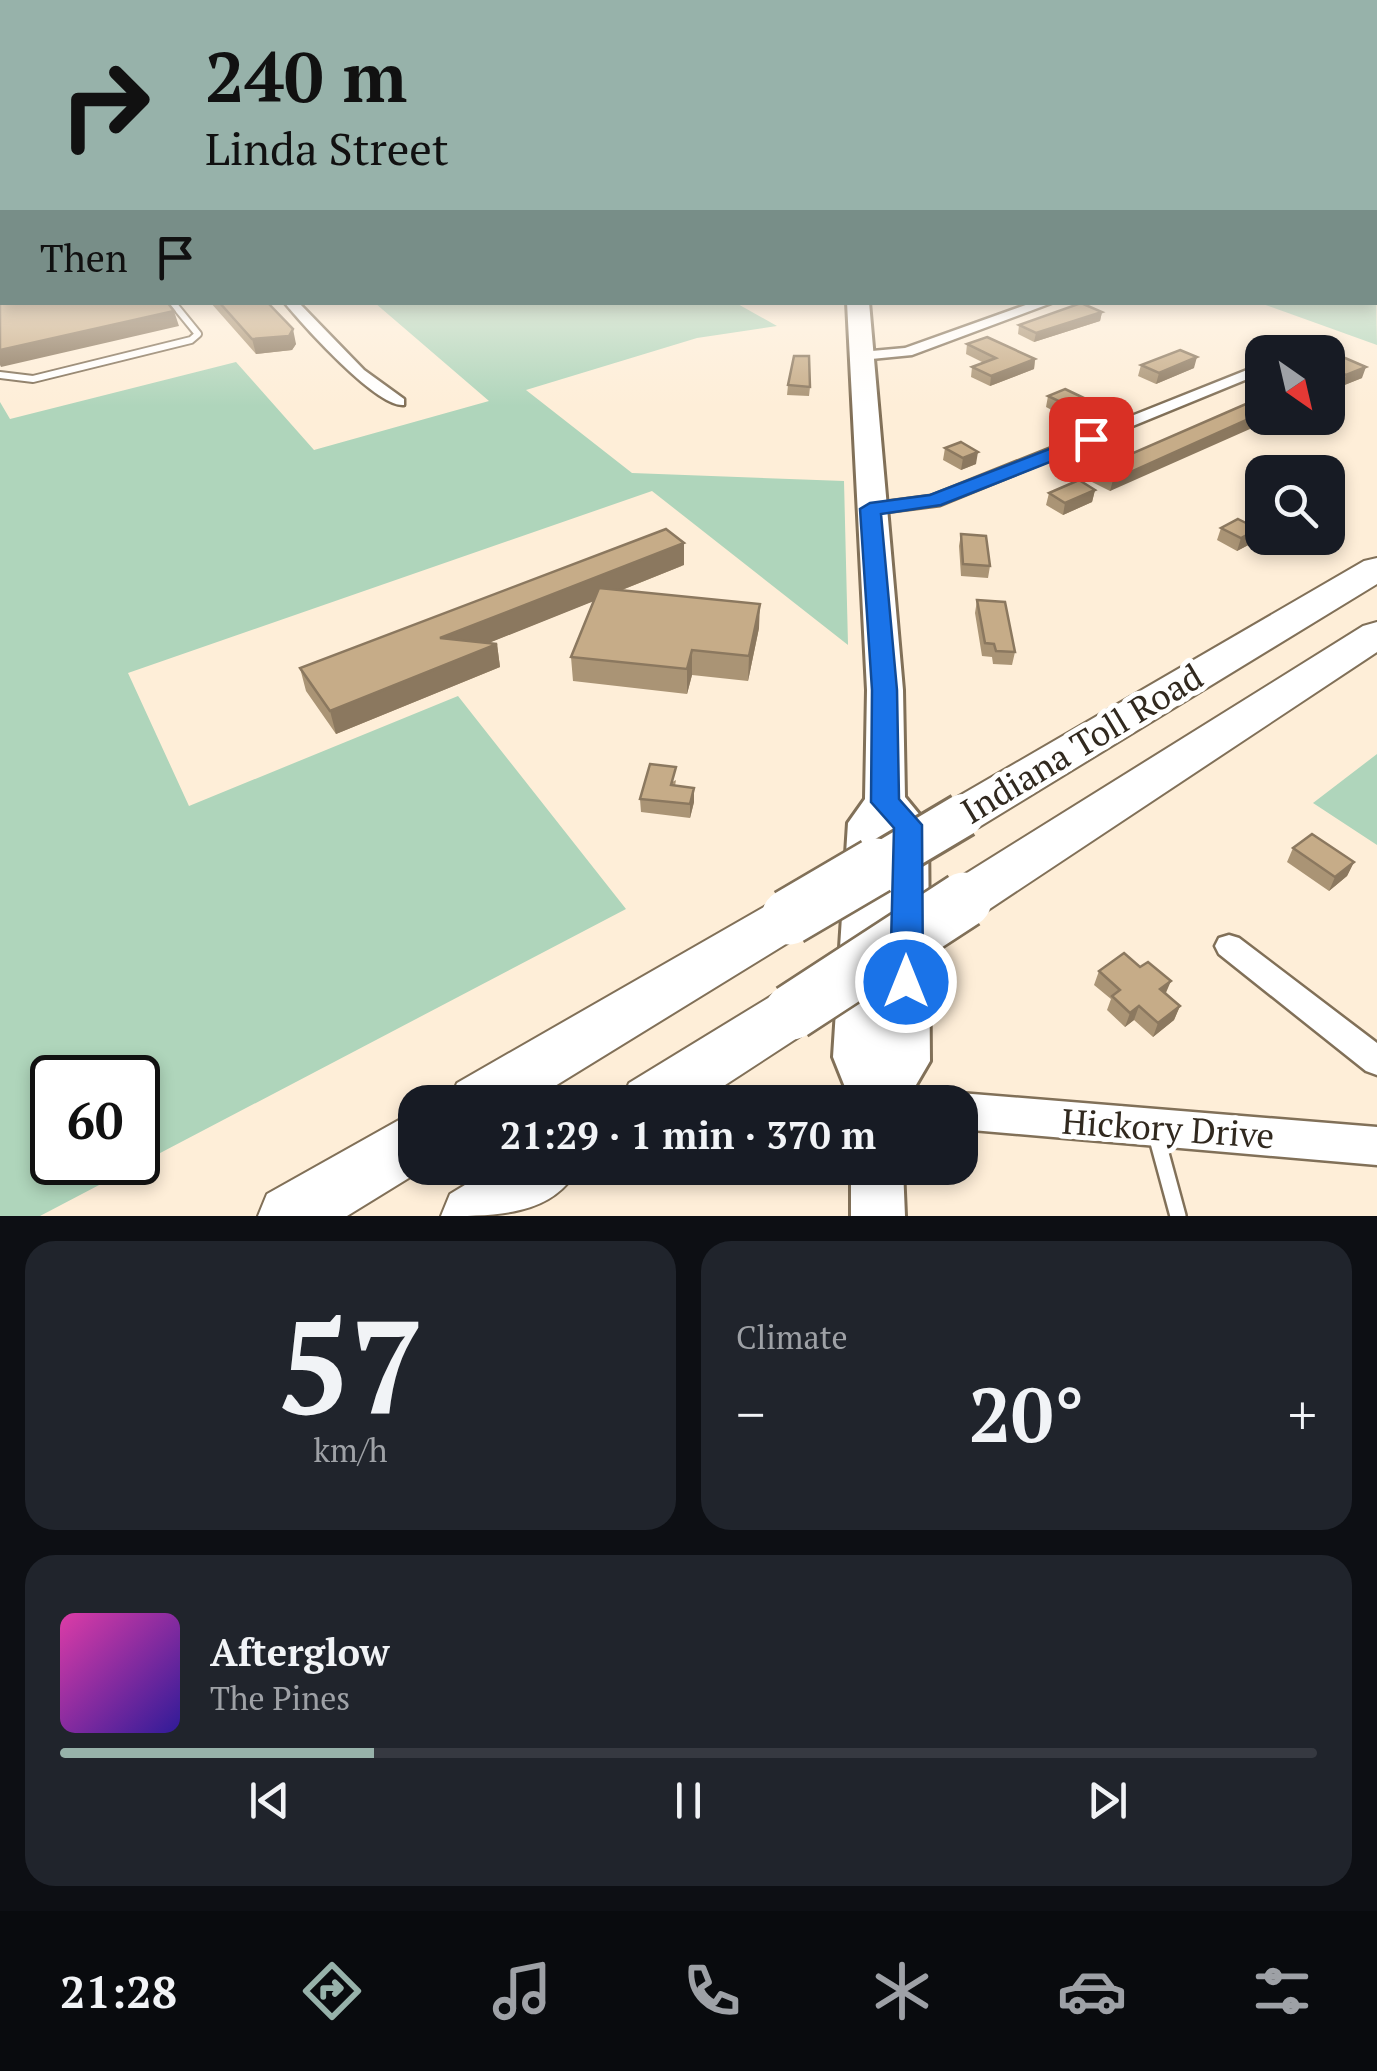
<!DOCTYPE html>
<meta charset="utf-8">
<style>
body{margin:0;font-family:"PT Serif",serif;background:#20242c;color:#f1f3f6;height:100vh;display:flex;flex-direction:column;font-size:38px;white-space:nowrap}
*{box-sizing:border-box;margin:0}
p{font-size:32px;color:#9ea1a6}
.icon{flex:none;width:55px;height:55px;fill:none;stroke:currentColor;stroke-width:2;stroke-linecap:round;stroke-linejoin:round}
.map{position:relative;height:1216px;overflow:hidden}
.sheet{display:flex;flex-direction:column;gap:25px;padding:25px;background:#0d0f14;flex:1}
.sheet>*{flex:none}
.top-card{position:absolute;left:0px;top:0px;width:1378px;height:305px;box-shadow:0 5px 15px #0003;background:#97b2aa;color:#111;overflow:hidden}
.needle{width:65px;rotate:146deg}
.tools{position:absolute;left:1245px;top:335px;display:grid;gap:20px}
.tools a{display:grid;place-items:center;width:100px;height:100px;border-radius:20px;background:#171b24;box-shadow:0 5px 15px #0003;font-size:50px}
.speed{position:absolute;left:30px;top:1055px;display:flex;gap:20px;font-size:50px;font-weight:700;text-align:center}
.speed>*{display:grid;place-content:center;width:130px;height:130px;border-radius:50%;background:#171b24;box-shadow:0 5px 15px #0003;line-height:1}
.speed .limit{border:5px solid #111;border-radius:15px;background:#fff;color:#111}
.pin{position:absolute;display:grid;place-items:center;width:85px;height:85px;color:#fff;margin:-42px;border-radius:20px;box-shadow:0 5px 15px #0006}
.me{position:absolute;width:110px;margin:-55px;rotate:0deg;stroke-linejoin:round;filter:drop-shadow(0 0 8px #0008)}
.turn{display:flex;align-items:center;gap:35px;height:210px;padding:0 40px;font-size:45px}
.turn .icon{width:130px;height:130px;stroke-width:2.5}
.turn b{display:block;font-size:70px;line-height:85px}
.then{display:flex;align-items:center;height:95px;padding:0 40px;background:#0003;gap:20px;font-size:38px}
.big{font-size:75px;font-weight:700;line-height:1.1}
.sheet .card{flex:1;display:flex;flex-direction:column;justify-content:center;gap:15px;min-width:0;padding:0 35px;border-radius:30px;background:#20242c}
.sheet .dial{align-items:center;gap:0}
.dial b{font-size:130px;line-height:1}
.song{display:flex;align-items:center;gap:30px}
.cover{width:120px;height:120px;border-radius:15px;background:linear-gradient(135deg,hsl(320 70% 55%),hsl(250 70% 35%))}
.played{height:10px;border-radius:5px;background:linear-gradient(90deg,#97b2aa 25%,#363941 25%)}
.keys{display:flex;justify-content:space-around;direction:ltr}
.heat{display:flex;justify-content:space-between;align-items:center;font-size:55px;direction:ltr}
.sheet .tiles{flex:1;display:grid;gap:25px;grid-template-columns:1fr 1fr}
.card:last-child{grid-column:span 2}
.trip{position:absolute;left:398px;top:1085px;width:580px;height:100px;border-radius:30px;background:#171b24;box-shadow:0 5px 15px #0003;font-weight:700;line-height:100px;text-align:center}
.tab-bar{display:flex;height:160px;justify-content:space-around;align-items:center;background:#090b0e;color:#9ea1a6}
.tab-bar .icon{width:70px;height:70px}
.tab-bar .selected{color:#97b2aa}
.tab-bar b{font-size:45px;color:#f1f3f6}
.map>svg:first-child{display:block}
.green{fill:#afd5bb;fill-rule:evenodd}
.lines{fill:none;stroke-linecap:round;stroke-linejoin:round}
.service-far1-casing{stroke:#817058;stroke-width:10}
.service-casing{stroke:#817058;stroke-width:20}
.minor-casing{stroke:#817058;stroke-width:5}
.tertiary-casing{stroke:#817058;stroke-width:5}
.primary-casing{stroke:#817058;stroke-width:6}
.motorway-casing{stroke:#817058;stroke-width:4}
.service-far1{stroke:#fff;stroke-width:6}
.service{stroke:#fff;stroke-width:15}
.minor{fill:#fff;fill-rule:evenodd}
.tertiary{fill:#fff;fill-rule:evenodd}
.primary{fill:#fff;fill-rule:evenodd}
.motorway{fill:#fff;fill-rule:evenodd}
.motorway-bridge-far1-casing{stroke:#817058;stroke-width:48;stroke-linecap:butt}
.motorway-bridge-casing{stroke:#817058;stroke-width:60;stroke-linecap:butt}
.motorway-bridge-far1{stroke:#fff;stroke-width:42}
.motorway-bridge{stroke:#fff;stroke-width:55}
.wall{fill:#aa9475}
.shaded-wall{fill:#8b785f}
.building{fill:#c6ac88;stroke:#8b785f;stroke-width:2.5}
.route{fill:#1a73e8;stroke:#114b97;stroke-width:2.5}
.labels{text-anchor:middle;stroke-width:10;stroke-linejoin:round;paint-order:stroke}
.near-street-label{font-size:35px;fill:#31291f;stroke:#fff}
</style>
<div class="map">
<svg width="1377" height="1216" viewBox="0 0 1377 1216">
<rect width="100%" height="100%" fill="#feeed8"/>
<path class="green" d="M1375,236L1377,345L1260,303L1375,302Z
M375,303H736L777,326L697,338L526,390L632,473L844,481L848,645L652,491L128,673L189,806L458,696L626,909L40,1216H0V402L10,419L236,362L314,450L489,401ZM52,1078H138V1162H52Z
M1377,754V845L1313,803Z"/>
<g class="lines">
<defs>
<path id="service-far1" d="M0,375L33,379L191,340L198,334L172,302"/>
<path id="service" d="M1156,1135L1178,1216"/>
<path id="minor" d="M284,302H298L364,370L404,399V405C377,408 303,325 284,302Z
M1034,302H1054L912,355L861,360L854,356L861,352L905,348Z
M1330,338L1337,342C1327,352 1313,353 1300,352Z
M1262,364V373L940,505L870,514L861,509L870,504L931,496Z
M1229,935L1239,938L1377,1043V1075L1366,1071L1219,954L1215,946L1219,938Z"/>
<path id="tertiary" d="M960,1093L1377,1127V1165L960,1129V1102H944Z"/>
<path id="primary" d="M847,302H869L903,690L905,797L928,825L930,1061L906,1102H851L833,1057L848,823L865,799L867,690Z
M851,1168H903L905,1216H851Z"/>
<path id="motorway" d="M1377,558V584L979,827L963,832L947,827L940,815L947,803L1364,561Z
M1377,622V652L982,914L964,920L946,914L939,900L946,886L1363,626Z
M789,897L807,903L814,917L807,931L529,1102H449L457,1083L771,903Z
M792,988L811,995L819,1012L811,1029L699,1102H621L629,1083L773,995Z
M415,1111V1168H425L347,1216H258L267,1194Z
M493,1168H578C553,1216 495,1216 441,1216L450,1194Z"/>
</defs>
<use href="#service-far1" class="service-far1-casing"/>
<use href="#service" class="service-casing"/>
<use href="#minor" class="minor-casing"/>
<use href="#tertiary" class="tertiary-casing"/>
<use href="#primary" class="primary-casing"/>
<use href="#motorway" class="motorway-casing"/>
<use href="#service-far1" class="service-far1"/>
<use href="#service" class="service"/>
<use href="#minor" class="minor"/>
<use href="#tertiary" class="tertiary"/>
<use href="#primary" class="primary"/>
<use href="#motorway" class="motorway"/>
<defs>
<path id="motorway-bridge-far1" d="M872,869L963,815"/>
<path id="motorway-bridge" d="M789,917L876,866
M792,1012L964,900"/>
</defs>
<use href="#motorway-bridge-far1" class="motorway-bridge-far1-casing"/>
<use href="#motorway-bridge" class="motorway-bridge-casing"/>
<use href="#motorway-bridge-far1" class="motorway-bridge-far1"/>
<use href="#motorway-bridge" class="motorway-bridge"/>
</g>
<path class="wall" d="M210,302H267L296,344L292,350L256,354Z
M1102,312L1100,321L1034,342L1018,334L1019,325Z
M967,344L1035,359L1034,369L990,386L971,377L972,367L984,363L966,354Z
M1141,365L1194,368L1156,384L1138,376Z
M1328,365L1362,378L1342,386L1336,383L1333,391L1328,394Z
M788,385L810,387L809,396L787,395Z
M1048,396L1086,399L1084,411L1067,418L1046,407Z
M1262,397L1110,491L1092,482L1094,470Z
M945,448L976,464L961,470L943,460Z
M1095,490L1092,502L1063,515L1046,505L1049,493Z
M1221,528L1254,542L1237,551L1217,540Z
M961,534L990,566L988,578L961,576L959,546Z
M684,565L622,590L759,628L748,681L692,675L687,694L573,681L571,657L593,601L488,643L497,644L500,667L336,734L306,691L300,668Z
M977,600L1015,652L1012,665L993,664L992,657L982,656L975,613Z
M676,780L675,786L694,802L690,818L641,812L640,799Z
M1293,848L1354,862L1347,876L1329,891L1287,862Z
M1140,967L1180,1006L1174,1020L1153,1037L1134,1020L1125,1027L1107,1010L1111,999L1094,985L1099,971Z"/>
<path class="shaded-wall" d="M174,311L179,326L1,367L0,365V350Z
M1102,312L1100,321L1034,342L1036,333Z
M293,329L296,344L292,350L256,354L252,339Z
M1197,357L1194,368L1156,384L1159,373Z
M1035,359L1034,369L990,386L991,376Z
M1366,367L1362,378L1342,386L1346,375Z
M1337,380L1333,391L1328,394V385Z
M1086,399L1084,411L1067,418L1069,406Z
M1262,413V418H1275L1110,491L1113,480Z
M978,452L976,464L961,470L963,458Z
M1095,490L1092,502L1063,515L1065,503Z
M1258,529L1254,542L1237,551L1241,538Z
M684,543V565L444,661L440,638Z
M760,604L759,628L748,681L749,656Z
M497,644L500,667L336,734L330,711Z
M692,650V675L687,694V669Z
M694,788V802L690,818V804Z
M1354,862L1347,876L1329,891L1335,877Z
M1171,981L1165,995L1160,989Z
M1139,1006L1134,1020L1125,1027L1130,1013Z
M1180,1006L1174,1020L1153,1037L1158,1023Z"/>
<path class="building" d="M2,279V302H167L174,311L0,350V280Z
M219,302H267L293,329L289,336L252,339Z
M1081,303L1102,312L1036,333L1019,325Z
M987,337L1035,359L991,376L972,367L996,358L967,344Z
M1180,350L1197,357L1159,373L1141,365Z
M794,356H809L810,387L788,385Z
M1345,358L1366,367L1346,375L1328,367V365Z
M1328,373L1337,380L1328,385Z
M1065,389L1086,399L1069,406L1048,396Z
M1262,397V413L1113,480L1094,470Z
M961,442L978,452L963,458L945,448Z
M1079,480L1095,490L1065,503L1049,493Z
M1238,519L1258,529L1241,538L1221,528Z
M666,529L684,543L440,638L497,644L330,711L300,668Z
M961,534L986,536L990,566L963,564Z
M599,588L760,604L749,656L692,650L687,669L571,657Z
M977,600L1005,602L1015,652L996,651L994,644L985,643Z
M650,764L676,767L671,785L694,788L690,804L640,799Z
M1312,834L1354,862L1335,877L1293,848Z
M1124,953L1140,967L1148,962L1171,981L1160,989L1180,1006L1158,1023L1139,1006L1130,1013L1112,996L1120,990L1099,971Z"/>
<linearGradient id="sky" x2="0" y2="1"><stop stop-color="#83b3de"/><stop offset="0.58" stop-color="#fff7ed"/><stop offset="1" stop-color="#fff7ed" stop-opacity="0"/></linearGradient>
<rect width="1377" height="406" fill="url(#sky)"/>
<path class="route" d="M1091,433L1098,435V443L941,505L881,514L897,690L899,799L922,825L923,982L918,992L906,996L895,992L890,982L894,828L871,802L872,690L860,509L870,503L930,495Z"/>
<g class="labels">
<g class="near-street-label">
<text transform="translate(1082 744) rotate(-31)" y="12">Indiana Toll Road</text>
<text transform="translate(1168 1129) rotate(4)" y="12">Hickory Drive</text>
</g>
</g>
</svg>
<div class="tools">
<a><svg class="needle" viewBox="-14 -14 28 28"><path d="M0-13l5 13h-10z" fill="#e53935"/><path d="M0 13l5-13h-10z" fill="#9ea1a6"/></svg></a>
<a><svg class="icon" aria-label="search" viewBox="0 0 24 24"><circle cx="10" cy="10" r="6"/><path d="M15 15l6 6"/></svg></a>
</div>
<div class="speed"><div class="limit">60</div></div>
<div class="pin" style="left:1091px;top:439px;background:#d93025"><svg class="icon" aria-label="arrive" viewBox="0 0 24 24"><path d="M6 21V4h12l-3 4 3 4H6"/></svg></div>
<svg class="me" style="left:906px;top:982px" viewBox="-20 -20 40 40"><circle r="17" fill="#1a73e8" stroke="#fff" stroke-width="3"/><path d="M0-11L8 9 0 5-8 9z" fill="#fff"/></svg>
<div class="trip">21:29 · 1 min · 370 m</div>
<div class="top-card">
<div class="turn"><svg class="icon" aria-label="right" viewBox="0 0 24 24"><path d="M7 20v-9h11M14 6l5 5-5 5"/></svg><div><b>240 m</b>Linda Street</div></div>
<div class="then">Then<svg class="icon" aria-label="arrive" viewBox="0 0 24 24"><path d="M6 21V4h12l-3 4 3 4H6"/></svg></div>
</div>
</div>
<section class="sheet">
<div class="tiles">
<div class="card dial"><b>57</b><p>km/h</p></div>
<div class="card"><p>Climate</p>
<div class="heat"><a>−</a><b class="big">20°</b><a>+</a></div>
</div>
<div class="card">
<div class="song"><i class="cover"></i><div><b>Afterglow</b><p>The Pines</p></div></div>
<div class="played"></div>
<div class="keys"><svg class="icon" aria-label="previous" viewBox="0 0 24 24"><path d="M18 5L8 12l10 7zM5 5v14"/></svg><svg class="icon" aria-label="pause" viewBox="0 0 24 24"><path d="M8 5v14M16 5v14"/></svg><svg class="icon" aria-label="next" viewBox="0 0 24 24"><path d="M6 5l10 7-10 7zM19 5v14"/></svg></div>
</div>
</div>
</section>
<nav class="tab-bar">
<b>21:28</b>
<svg class="icon selected" aria-label="directions" viewBox="0 0 24 24"><path d="M12 3l9 9-9 9-9-9zM9 14v-3h6M13 9l2 2-2 2"/></svg>
<svg class="icon" aria-label="music" viewBox="0 0 24 24"><path d="M9 18V5l10-2v13"/><circle cx="6" cy="18" r="3"/><circle cx="16" cy="16" r="3"/></svg>
<svg class="icon" aria-label="phone" viewBox="0 0 24 24"><path d="M5 4h4l2 5-3 2q2 4 5 5l2-3 5 2v4C11 20 4 13 5 4z"/></svg>
<svg class="icon" aria-label="climate" viewBox="0 0 24 24"><path d="M12 3v18M4 7l16 10M4 17L20 7"/></svg>
<svg class="icon" aria-label="car" viewBox="0 0 24 24"><path d="M5 17H2v-5l4-1 3-4h7l3 4 3 1v5h-3M9 17h6M6 11h13"/><circle cx="7" cy="17" r="2"/><circle cx="17" cy="17" r="2"/></svg>
<svg class="icon" aria-label="filters" viewBox="0 0 24 24"><path d="M4 7h16M4 17h16"/><circle cx="9" cy="7" r="2"/><circle cx="15" cy="17" r="2"/></svg>
</nav>
